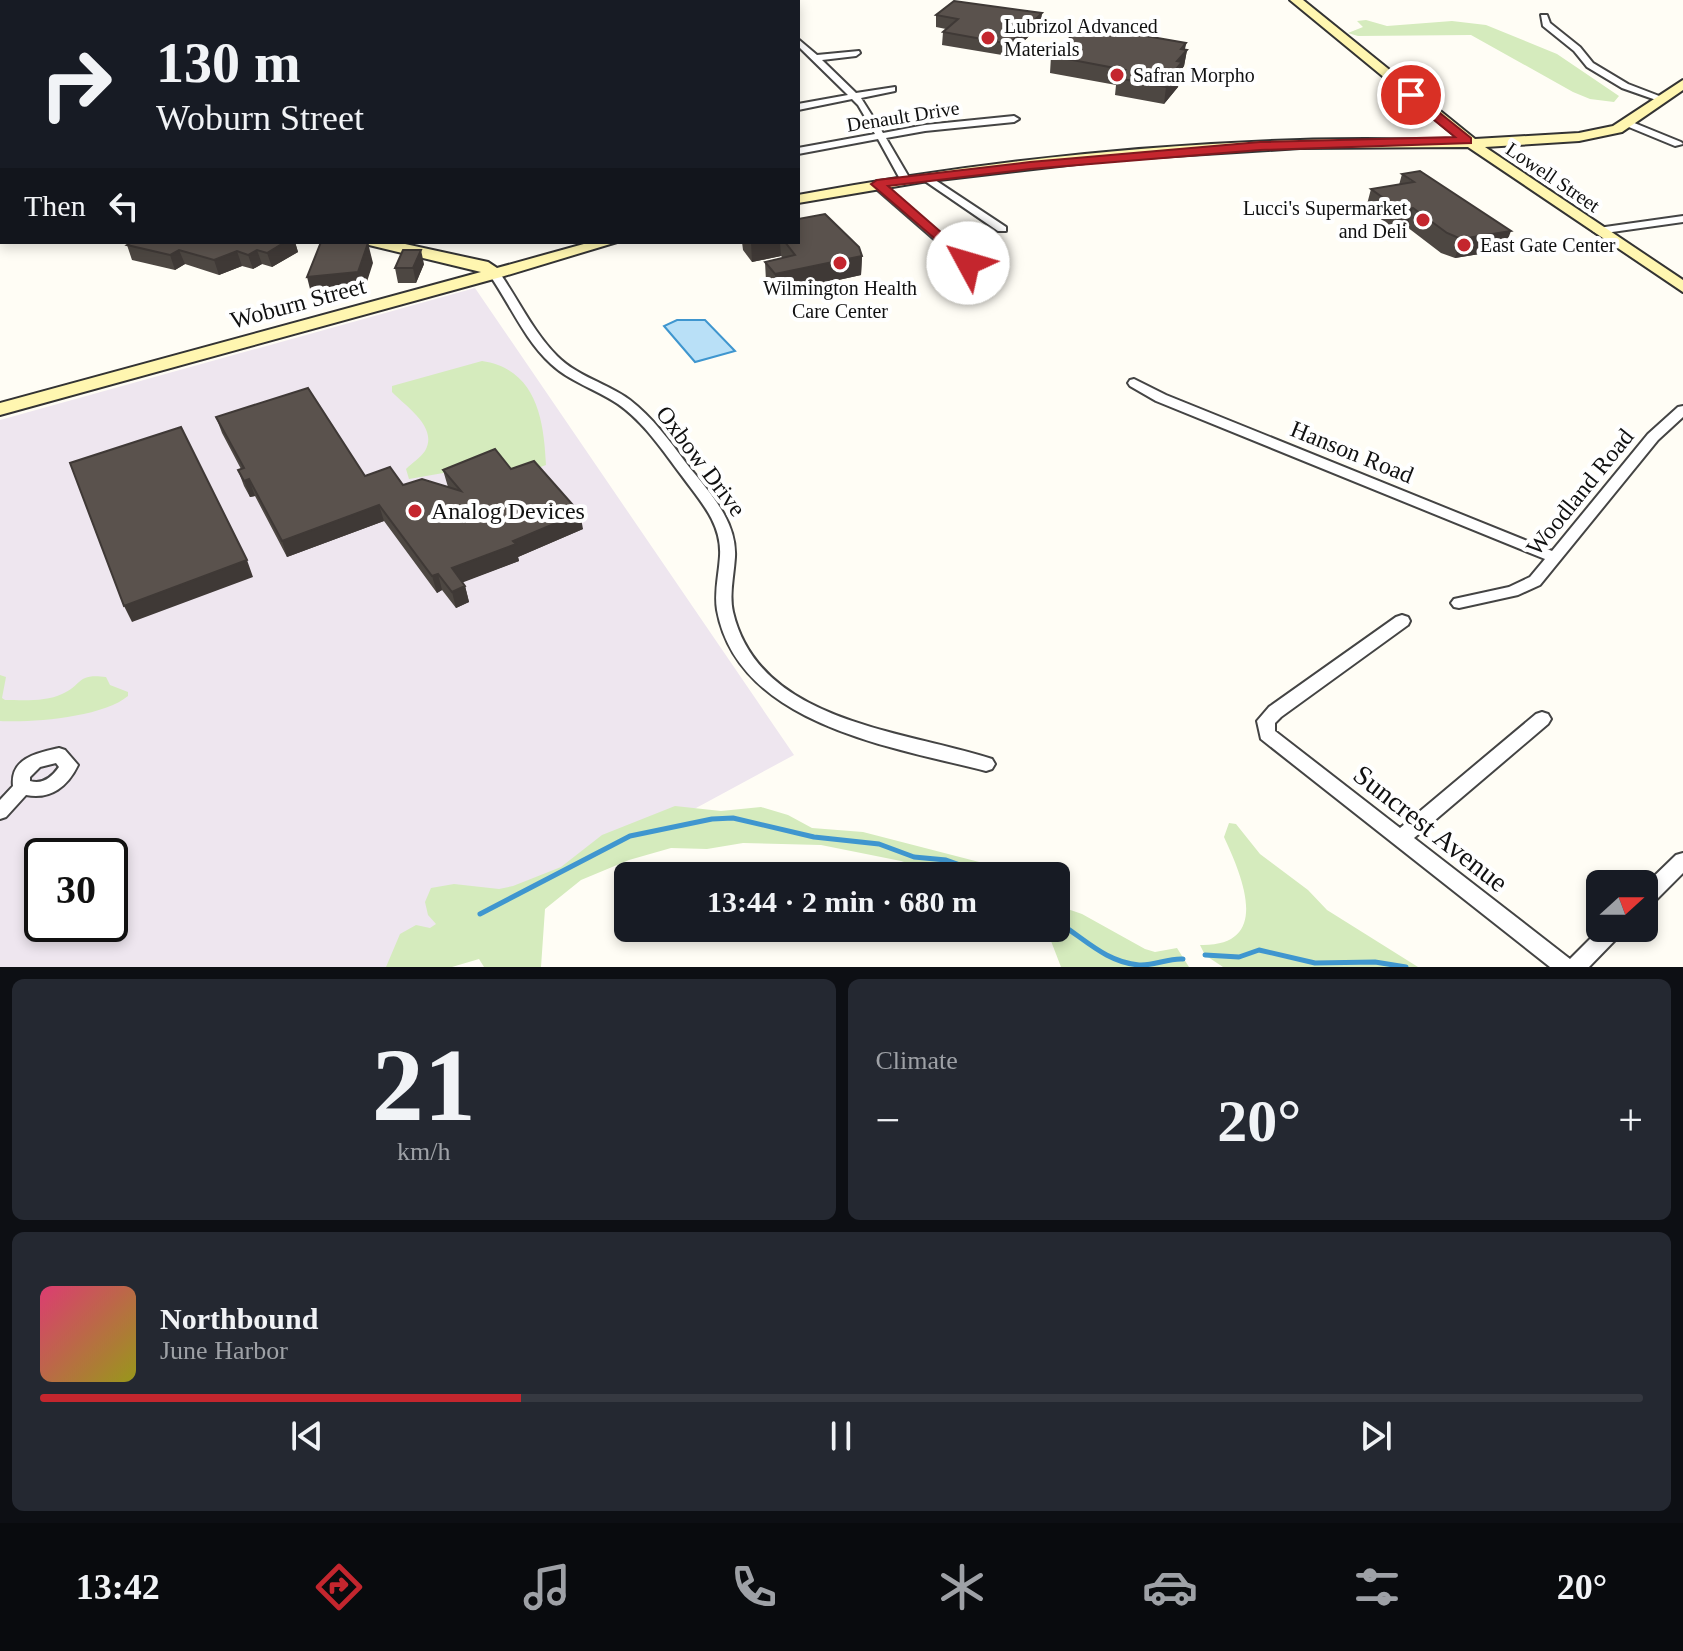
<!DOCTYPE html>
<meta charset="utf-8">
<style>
body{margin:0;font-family:Georgia,serif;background:#242831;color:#f1f3f6;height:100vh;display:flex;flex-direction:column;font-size:30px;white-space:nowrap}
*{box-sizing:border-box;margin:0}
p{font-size:26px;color:#9ea1a6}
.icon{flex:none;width:44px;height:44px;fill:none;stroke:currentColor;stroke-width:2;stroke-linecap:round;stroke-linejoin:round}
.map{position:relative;height:967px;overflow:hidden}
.sheet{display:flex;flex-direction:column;gap:12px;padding:12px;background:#0d0f14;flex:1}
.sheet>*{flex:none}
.hud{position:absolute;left:0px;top:0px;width:800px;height:244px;box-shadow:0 4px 12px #0003;background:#171b24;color:#f1f3f6;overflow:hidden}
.needle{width:52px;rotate:69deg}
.fabs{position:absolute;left:1586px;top:870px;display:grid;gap:16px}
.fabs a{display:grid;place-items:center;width:72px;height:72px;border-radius:12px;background:#171b24;box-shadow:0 4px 12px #0003;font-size:40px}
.speed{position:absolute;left:24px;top:838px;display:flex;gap:16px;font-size:40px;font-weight:700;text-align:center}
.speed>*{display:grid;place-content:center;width:104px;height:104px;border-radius:50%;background:#171b24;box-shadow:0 4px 12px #0003;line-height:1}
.speed .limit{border:4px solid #111;border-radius:12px;background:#fff;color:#111}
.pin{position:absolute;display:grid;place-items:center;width:68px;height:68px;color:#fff;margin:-34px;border:4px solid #fff;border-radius:50%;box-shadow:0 2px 8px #0007}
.me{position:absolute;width:88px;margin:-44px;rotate:309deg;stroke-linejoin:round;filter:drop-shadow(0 0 6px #0008)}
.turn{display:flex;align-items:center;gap:28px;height:168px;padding:0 24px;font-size:36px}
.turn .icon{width:104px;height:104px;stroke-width:2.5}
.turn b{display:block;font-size:56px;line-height:68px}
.then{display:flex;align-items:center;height:76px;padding:0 24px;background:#0003;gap:16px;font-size:30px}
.big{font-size:60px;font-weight:600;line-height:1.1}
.sheet .tile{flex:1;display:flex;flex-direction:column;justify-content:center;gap:12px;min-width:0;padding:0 28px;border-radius:12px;background:#242831}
.sheet .dial{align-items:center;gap:0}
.dial b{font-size:104px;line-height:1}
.song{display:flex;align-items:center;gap:24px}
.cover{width:96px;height:96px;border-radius:12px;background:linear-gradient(135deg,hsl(340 70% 55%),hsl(60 70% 35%))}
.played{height:8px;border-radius:4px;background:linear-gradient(90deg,#c4262e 30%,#363941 30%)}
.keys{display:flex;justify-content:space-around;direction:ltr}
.heat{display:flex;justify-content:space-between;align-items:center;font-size:44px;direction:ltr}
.sheet .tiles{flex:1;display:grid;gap:12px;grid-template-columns:1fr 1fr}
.tile:last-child{grid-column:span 2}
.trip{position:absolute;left:614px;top:862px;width:456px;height:80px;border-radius:12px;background:#171b24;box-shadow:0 4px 12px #0003;font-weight:600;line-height:80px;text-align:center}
.tabs{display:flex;height:128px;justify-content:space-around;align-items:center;background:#090b0e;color:#9ea1a6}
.tabs .icon{width:56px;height:56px}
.tabs .active{color:#c4262e}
.tabs b{font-size:36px;color:#f1f3f6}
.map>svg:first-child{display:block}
.industrial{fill:#eee6ef;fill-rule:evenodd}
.green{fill:#d5ebbd}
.water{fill:#b9e0f7;stroke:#3f96cf;stroke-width:2}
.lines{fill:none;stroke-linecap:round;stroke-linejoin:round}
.stream{stroke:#3f96cf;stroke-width:5}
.street-casing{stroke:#444;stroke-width:4}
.secondary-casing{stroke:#333;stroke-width:4}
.street{fill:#fff;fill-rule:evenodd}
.secondary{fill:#fff6b0;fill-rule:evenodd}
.rail{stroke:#c4262e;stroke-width:3}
.wall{fill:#4d4742}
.shaded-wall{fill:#3f3936}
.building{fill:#5a524d;stroke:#3f3936;stroke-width:2}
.route{fill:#c4262e;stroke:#7f191e;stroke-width:2}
.poi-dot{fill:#c4262e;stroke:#fff;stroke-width:3}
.labels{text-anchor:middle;stroke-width:8;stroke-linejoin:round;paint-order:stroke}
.far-poi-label{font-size:20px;fill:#111;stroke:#fff;text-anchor:start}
.far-street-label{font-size:20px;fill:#111;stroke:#fff}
.street-label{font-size:24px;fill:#111;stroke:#fff}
.poi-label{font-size:24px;fill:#111;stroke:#fff;text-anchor:start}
.near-street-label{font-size:28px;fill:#111;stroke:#fff}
</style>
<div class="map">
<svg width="1683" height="967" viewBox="0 0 1683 967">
<rect width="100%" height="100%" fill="#fffdf5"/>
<path class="industrial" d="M0,0H332L2,2L0,68Z
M475,288L794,755L402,967H0V420ZM42,856H110V924H42Z"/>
<path class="green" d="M1366,20L1387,26L1452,21L1486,25L1557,54L1619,96L1614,102L1590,99L1573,92L1471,35L1358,36L1348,33L1363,27L1357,21Z
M482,361C537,369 544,421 546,465L519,475L449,472L409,479L406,469C412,463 420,458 425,451C439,427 405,406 392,392V386Z
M0,675L6,677L2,698L5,700C22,700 46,702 62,694C83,685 76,673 106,677L110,685L128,692V696C103,717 33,723 0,721Z
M675,806L721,811L761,807L788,815L812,828L863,832L983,863L1010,876H946L901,861L821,845L743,843L707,849L671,848L629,860L581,880L545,909L541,967H484L479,959L452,967H386L400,934L416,925L430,928L436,924L428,915L425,902L431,888L454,884L499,889L513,886L561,867L602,835Z
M1229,823L1236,824L1260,854L1308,890L1327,910L1418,967H1223L1205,955L1200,945C1273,947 1242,876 1224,837Z
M1056,905L1082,914L1145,949L1155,952L1177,948L1189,967H1061L1051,941L1031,928H1056Z"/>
<path class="water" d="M677,320H705L735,351L695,362L664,326Z"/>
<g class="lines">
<path class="stream" d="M480,914L630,836L712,819L733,818L814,837L879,844L914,857L946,860L991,876
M1056,921C1084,938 1105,962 1139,965C1154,966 1168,958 1183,959
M1205,955L1239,957L1259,950L1315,963L1375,962L1406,967"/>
<defs>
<path id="street" d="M1541,15H1547L1550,23L1580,47L1593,63L1628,84L1667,99L1659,101L1622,88L1587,67L1574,51L1543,26Z
M798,39L817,55L859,51L860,53L856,56L822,60L856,93L895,87V91L861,98L883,133L925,125L1014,116L1019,119L1014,122L925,131L886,138L910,179L905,182L900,179L878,139L798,154V148L875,134L858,105L852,99L798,110V104L848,95L798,46Z
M1627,120L1681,142L1683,144L1675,146L1624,125V121Z
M926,174L1006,227V231H998L922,179L921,177Z
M877,181L972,261V265H964L873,186L872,184Z
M1683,216V222L1598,234L1593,231L1598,228Z
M495,271L499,272C518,299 533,332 557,356C578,377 607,383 630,400C652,417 670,441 686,463C708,491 737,520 735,557C734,575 729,594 733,612C759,723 903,730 992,759L995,764L992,769L986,771C892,747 738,725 717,610C714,592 719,574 720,556C722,523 700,501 682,476C663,451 644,422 618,404C596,389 570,382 551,364C524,339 510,304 489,274Z
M1134,379L1166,395L1552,551L1648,434L1678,407L1683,406V417L1658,440L1540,585L1518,595L1459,608L1454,607L1451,603L1454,599L1509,587L1530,577L1545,559L1156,401L1130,386L1128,383L1130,380Z
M1402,615L1408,617L1410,621L1408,625L1281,717L1275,723V731L1400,828L1536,714L1542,712L1548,714L1551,719L1548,724L1414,838L1570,959L1601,928H1624L1621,934L1589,967H1550L1261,739L1257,721L1269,707L1396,617Z
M59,748L65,750L78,765C68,786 51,800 26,795L6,817L0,819V800L13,786C10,758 37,753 59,748ZM56,763L59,767C52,777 43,785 30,781V777L40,767Z
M1683,853V873L1651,905L1644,907V886L1676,855Z"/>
<path id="secondary" d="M1290,0H1303L1475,139L1579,133L1613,126L1683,80V90L1622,132L1579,141L1485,147L1683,280V292L1468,147L1300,148L1111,160L922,182L798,203V195C964,164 1132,145 1300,140C1353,138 1406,140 1459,139Z
M0,147H2V155H0Z
M366,242H396L488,262L497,268L591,242H617L501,277L0,415V403L481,272L369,245Z"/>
</defs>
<use href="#street" class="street-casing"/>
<use href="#secondary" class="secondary-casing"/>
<use href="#street" class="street"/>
<use href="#secondary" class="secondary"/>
<path class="rail" d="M335,2L341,0
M354,2L358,0"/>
</g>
<path class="wall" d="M936,15L1041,25L1008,56L942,45L943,32L946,29L936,27Z
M1186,43L1185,49L1187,50L1184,66L1181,70L1178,87L1164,104L1115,95L1116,85L1050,73L1051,56Z
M1402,174L1504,250L1455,258L1441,253L1407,227L1394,229L1366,208L1371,189L1399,185Z
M132,242H295L298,252L272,267L262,264L253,269L242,266L219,275L185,264L175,270L132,260L127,245Z
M742,242H798L862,256L861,275L775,294L766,281L765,262L783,258L781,256L752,262L743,250Z
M424,264L416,283H398L395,268Z
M216,417L365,476L403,485L448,487L443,470L511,469L583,529L518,557L519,561L462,582L465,586L469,602L456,608L442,590L437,593L384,521L287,557L255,496L250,497L244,486L238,470L241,469L222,433Z"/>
<path class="shaded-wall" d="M1042,13L1041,25L1008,56L1009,44Z
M1186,43L1184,53L1187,50L1184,66L1181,70L1178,87L1164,104L1166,87L1181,49Z
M1413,208L1407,227L1394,229L1400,210Z
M2,218V235L0,236V219Z
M1511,231L1504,250L1455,258L1461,239Z
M285,242H295L298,252L272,267L267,253Z
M751,242H780L781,256L752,262Z
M368,243L373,263L364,291L312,297L307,277Z
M179,250L185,264L175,270L170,255Z
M257,250L262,264L253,269L248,255Z
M421,250L424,264L416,283L413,268Z
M237,251L242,266L219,275L214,260Z
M862,256L861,275L775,294V274Z
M249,479L255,496L250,497L244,481Z
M379,505L384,521L287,557L282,541Z
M580,513L583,529L518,557L519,561L456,585L452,568Z
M247,560L253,577L132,622L124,606Z
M438,574L442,590L437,593L432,576Z
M465,586L469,602L456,608L452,592Z"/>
<path class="building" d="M954,1L1042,13L1009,44L943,32L958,19L936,15Z
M1083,25L1186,43L1181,49L1187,50L1177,61L1182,62L1176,69L1181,70L1166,87L1117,78L1125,70L1051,56Z
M1420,171L1511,231L1461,239L1447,233L1413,208L1400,210L1371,189L1414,182L1402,174Z
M2,174V218L0,219V175Z
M825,214L859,247L862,256L775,274L765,262L795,255L785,242H798V219Z
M132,242H285L267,253L257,250L248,255L237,251L214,260L179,250L170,255L127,245Z
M321,242L368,243L358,272L307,277Z
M403,250H421L413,268H395Z
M308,388L365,476L390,467L403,485L422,479L461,491L443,470L495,449L511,469L534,461L580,513L513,541L516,544L452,568L465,586L452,592L438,574L432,576L379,505L282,541L249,479L244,481L238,470L244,468L216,417Z
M181,427L247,560L124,606L70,463Z"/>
<path class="route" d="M1407,93H1415L1471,138V143L1260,150L1030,169L888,186L973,260V266L968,267L871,184L877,180L1030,162L1260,142L1455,137L1407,98Z"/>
<g class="poi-dot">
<circle cx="988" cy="38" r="8"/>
<circle cx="1117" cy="75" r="8"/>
<circle cx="1423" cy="220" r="8"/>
<circle cx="1464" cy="245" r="8"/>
<circle cx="840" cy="263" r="8"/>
<circle cx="415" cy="511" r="8"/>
</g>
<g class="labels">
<g class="far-poi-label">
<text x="1004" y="33">Lubrizol Advanced<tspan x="1004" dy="23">Materials</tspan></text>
<text x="1133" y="82">Safran Morpho</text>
<text x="1407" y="215" text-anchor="end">Lucci's Supermarket<tspan x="1407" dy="23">and Deli</tspan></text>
<text x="1480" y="252">East Gate Center</text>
<text x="840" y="295" text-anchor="middle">Wilmington Health<tspan x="840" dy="23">Care Center</tspan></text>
</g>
<g class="far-street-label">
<text transform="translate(903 116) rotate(-9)" y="7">Denault Drive</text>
<text transform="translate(1553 177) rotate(34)" y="7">Lowell Street</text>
</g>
<g class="street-label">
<text transform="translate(298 303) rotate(-15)" y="8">Woburn Street</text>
<text transform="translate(1352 452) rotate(22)" y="8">Hanson Road</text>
<text transform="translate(701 461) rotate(53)" y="8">Oxbow Drive</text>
<text transform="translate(1580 492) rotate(-51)" y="8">Woodland Road</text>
</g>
<g class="poi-label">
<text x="431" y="519">Analog Devices</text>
</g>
<g class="near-street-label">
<text transform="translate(1431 828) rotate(38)" y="10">Suncrest Avenue</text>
</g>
</g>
</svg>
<div class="fabs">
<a><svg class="needle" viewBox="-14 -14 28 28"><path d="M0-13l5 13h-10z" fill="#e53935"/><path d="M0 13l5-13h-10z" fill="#9ea1a6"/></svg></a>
</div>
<div class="speed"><div class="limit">30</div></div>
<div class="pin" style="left:1411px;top:95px;background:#d93025"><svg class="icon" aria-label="arrive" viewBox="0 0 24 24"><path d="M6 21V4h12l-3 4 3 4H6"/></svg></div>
<svg class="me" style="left:968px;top:263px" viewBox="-20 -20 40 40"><circle r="19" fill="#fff"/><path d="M0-13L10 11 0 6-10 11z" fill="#c4262e"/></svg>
<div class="trip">13:44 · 2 min · 680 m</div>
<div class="hud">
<div class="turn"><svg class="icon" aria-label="right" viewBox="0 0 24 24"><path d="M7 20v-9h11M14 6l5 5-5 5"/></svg><div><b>130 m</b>Woburn Street</div></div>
<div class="then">Then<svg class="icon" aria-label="left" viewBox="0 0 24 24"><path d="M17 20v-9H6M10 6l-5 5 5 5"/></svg></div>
</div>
</div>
<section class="sheet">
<div class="tiles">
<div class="tile dial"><b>21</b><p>km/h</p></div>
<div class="tile"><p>Climate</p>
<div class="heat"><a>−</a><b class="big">20°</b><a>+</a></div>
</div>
<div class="tile">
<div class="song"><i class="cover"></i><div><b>Northbound</b><p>June Harbor</p></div></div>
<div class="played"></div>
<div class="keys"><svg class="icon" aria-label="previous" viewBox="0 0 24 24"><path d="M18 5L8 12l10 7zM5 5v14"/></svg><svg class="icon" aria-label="pause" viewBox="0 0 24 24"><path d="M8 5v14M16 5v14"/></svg><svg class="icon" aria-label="next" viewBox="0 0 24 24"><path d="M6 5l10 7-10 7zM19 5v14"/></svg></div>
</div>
</div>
</section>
<nav class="tabs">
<b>13:42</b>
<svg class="icon active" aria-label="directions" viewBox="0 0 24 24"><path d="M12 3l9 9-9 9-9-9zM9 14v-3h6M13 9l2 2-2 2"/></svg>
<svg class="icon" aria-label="music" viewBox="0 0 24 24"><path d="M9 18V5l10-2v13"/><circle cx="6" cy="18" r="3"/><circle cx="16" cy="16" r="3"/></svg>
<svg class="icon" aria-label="phone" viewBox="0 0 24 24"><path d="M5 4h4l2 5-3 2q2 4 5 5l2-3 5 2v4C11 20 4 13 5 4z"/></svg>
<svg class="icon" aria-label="climate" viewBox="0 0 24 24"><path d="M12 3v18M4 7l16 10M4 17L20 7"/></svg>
<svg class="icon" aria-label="car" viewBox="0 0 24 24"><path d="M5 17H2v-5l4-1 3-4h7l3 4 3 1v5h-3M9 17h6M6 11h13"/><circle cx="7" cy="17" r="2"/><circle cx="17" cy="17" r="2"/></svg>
<svg class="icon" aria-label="filters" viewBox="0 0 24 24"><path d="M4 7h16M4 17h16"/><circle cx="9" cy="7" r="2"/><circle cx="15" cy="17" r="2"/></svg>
<b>20°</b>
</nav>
